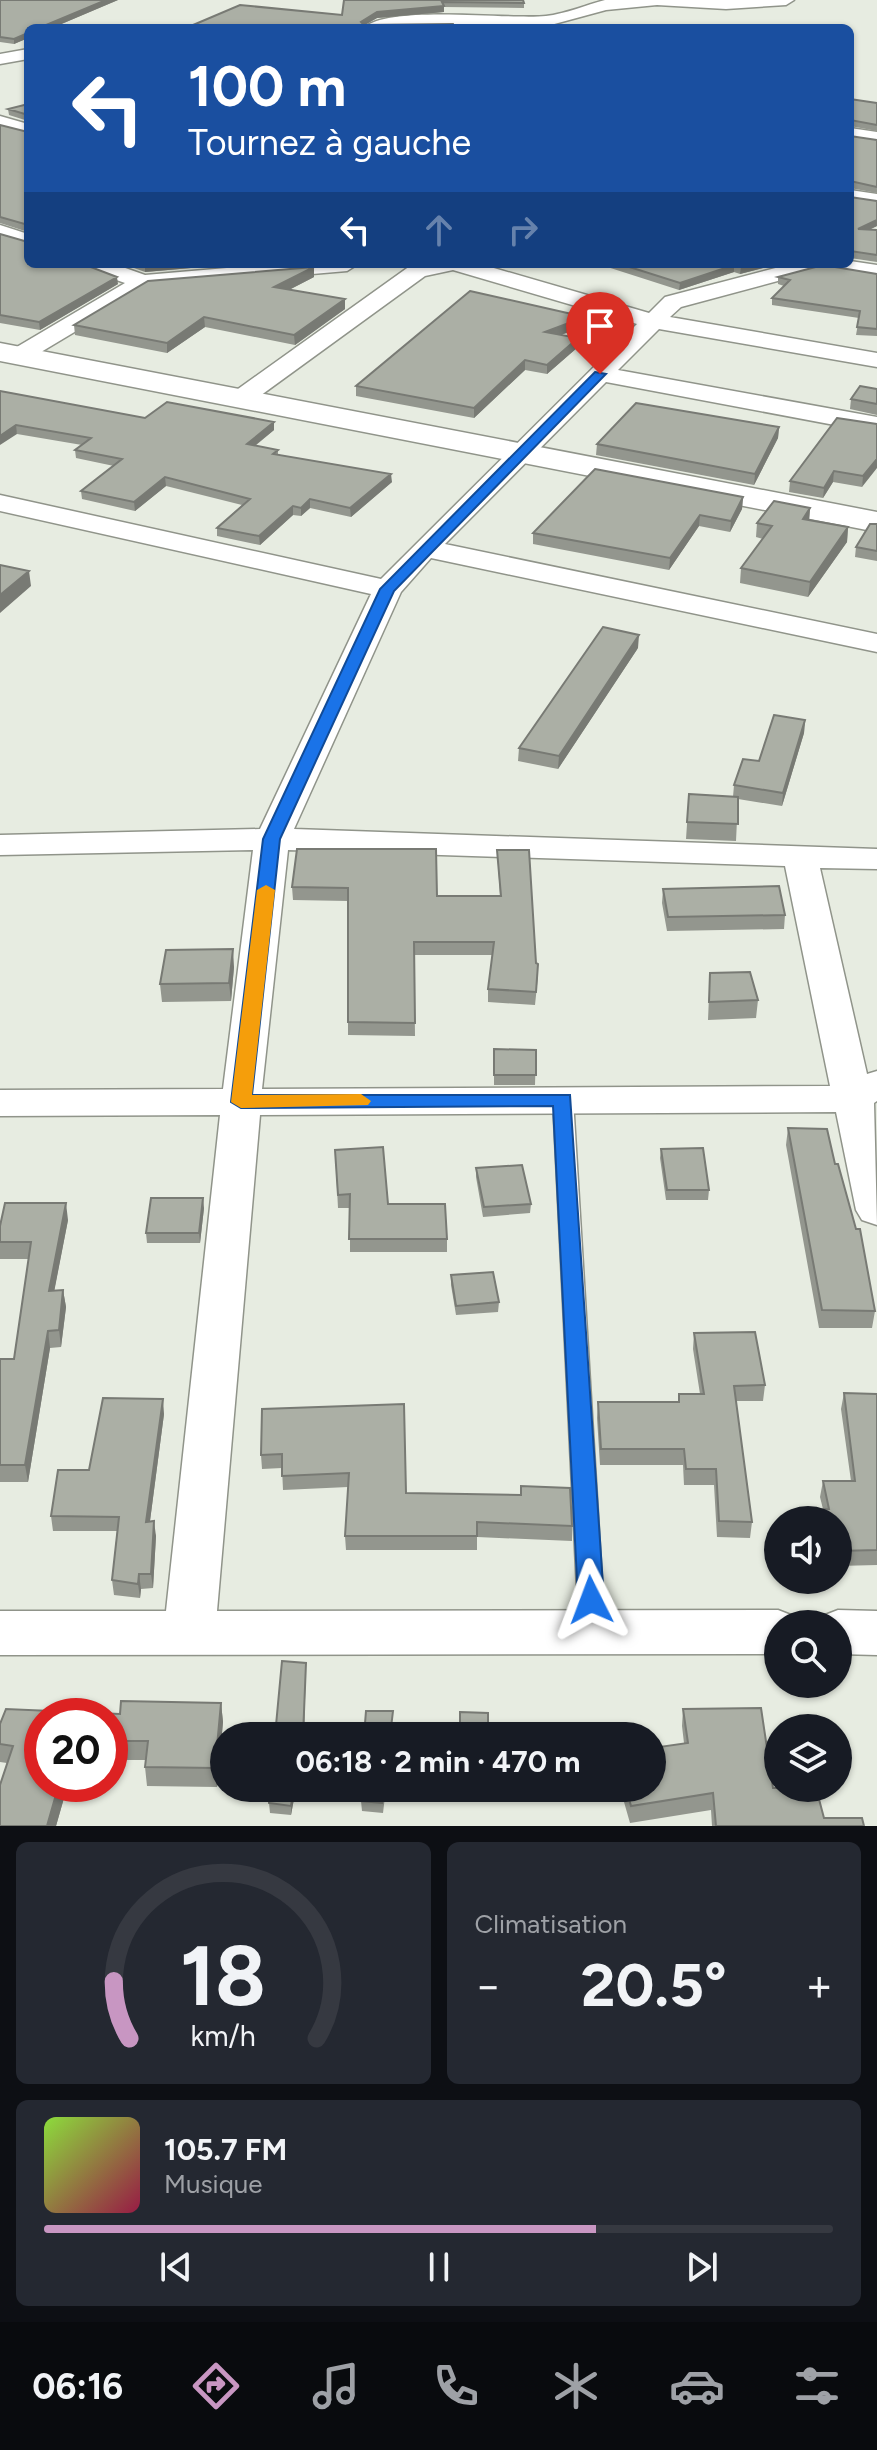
<!DOCTYPE html>
<html lang="fr">
<meta charset="utf-8">
<style>
body{margin:0;font-family:Figtree,sans-serif;background:#242831;color:#f1f3f6;height:100vh;display:flex;flex-direction:column;font-size:30px;white-space:nowrap}
*{box-sizing:border-box;margin:0}
p{font-size:26px;color:#9ea1a6}
.icon{flex:none;width:44px;height:44px;fill:none;stroke:currentColor;stroke-width:2;stroke-linecap:round;stroke-linejoin:round}
.map{position:relative;height:1826px;overflow:hidden}
.panel{display:flex;flex-direction:column;gap:16px;padding:16px;background:#0d0f14;flex:1}
.panel>*{flex:none}
.top-card{position:absolute;left:24px;top:24px;width:830px;height:244px;border-radius:12px;box-shadow:0 2px 6px #0004;background:#1a4fa0;color:#fff;overflow:hidden}
.tools{position:absolute;left:764px;top:1506px;display:grid;gap:16px}
.tools a{display:grid;place-items:center;width:88px;height:88px;border-radius:50%;background:#171b24;box-shadow:0 2px 6px #0004;font-size:40px}
.speed{position:absolute;left:24px;top:1698px;display:flex;gap:16px;font-size:40px;font-weight:700;text-align:center}
.speed>*{display:grid;place-content:center;width:104px;height:104px;border-radius:50%;background:#171b24;box-shadow:0 2px 6px #0004;line-height:1}
.speed .limit{border:12px solid #d22;background:#fff;color:#111}
.pin{position:absolute;display:grid;place-items:center;width:68px;height:68px;color:#fff;margin:-82px -34px;border-radius:50% 50% 50% 0;rotate:-45deg;box-shadow:0 0 8px #0007}
.pin .icon{rotate:45deg}
.me{position:absolute;width:88px;margin:-44px;rotate:357deg;stroke-linejoin:round;filter:drop-shadow(0 0 6px #0008)}
.turn{display:flex;align-items:center;gap:28px;height:168px;padding:0 32px;font-size:36px}
.turn .icon{width:104px;height:104px;stroke-width:2.5}
.turn b{display:block;font-size:56px;line-height:68px}
.lanes{display:flex;align-items:center;height:76px;padding:0 32px;background:#0003;justify-content:center;gap:40px;direction:ltr}
.lanes .off{opacity:.35}
.big{font-size:60px;font-weight:700;line-height:1.1}
.panel .tile{flex:1;display:flex;flex-direction:column;justify-content:center;gap:12px;min-width:0;padding:0 28px;border-radius:12px;background:#242831}
.panel .dial{align-items:center;gap:0}
.dial svg{height:208px;overflow:visible;fill:none;stroke:#363941;stroke-width:7;stroke-linecap:round;text-anchor:middle}
.dial text{fill:#f1f3f6;stroke:none}
.song{display:flex;align-items:center;gap:24px}
.cover{width:96px;height:96px;border-radius:12px;background:linear-gradient(135deg,hsl(90 70% 55%),hsl(340 70% 35%))}
.played{height:8px;border-radius:4px;background:linear-gradient(90deg,#c896c2 70%,#363941 70%)}
.keys{display:flex;justify-content:space-around;direction:ltr}
.heat{display:flex;justify-content:space-between;align-items:center;font-size:44px;direction:ltr}
.panel .tiles{flex:1;display:grid;gap:16px;grid-template-columns:1fr 1fr}
.tile:last-child{grid-column:span 2}
.trip{position:absolute;left:210px;top:1722px;width:456px;height:80px;border-radius:40px;background:#171b24;box-shadow:0 2px 6px #0004;font-weight:700;line-height:80px;text-align:center}
.dock{display:flex;height:128px;justify-content:space-around;align-items:center;background:#090b0e;color:#9ea1a6}
.dock .icon{width:56px;height:56px}
.dock .on{color:#c896c2}
.dock b{font-size:36px;color:#f1f3f6}
.map>svg:first-child{display:block}
.lines{fill:none;stroke-linecap:round;stroke-linejoin:round}
.service-casing{stroke:#90948a;stroke-width:3}
.minor-casing{stroke:#90948a;stroke-width:3}
.tertiary-casing{stroke:#90948a;stroke-width:3}
.service{fill:#fff;fill-rule:evenodd}
.minor{fill:#fff;fill-rule:evenodd}
.tertiary{fill:#fff;fill-rule:evenodd}
.wall{fill:#93968e}
.shaded-wall{fill:#787a74}
.building{fill:#abafa5;stroke:#787a74;stroke-width:2}
.route{fill:#1a73e8;stroke:#114b97;stroke-width:2}
.slow{fill:#f59e0b}
</style>
<div class="map">
<svg width="877" height="1826" viewBox="0 0 877 1826">
<rect width="100%" height="100%" fill="#e7ece1"/>
<g class="lines">
<defs>
<path id="service" d="M563,1092L570,1094L573,1099L605,1631L601,1639L592,1642L583,1639L579,1631L553,1099L556,1094Z"/>
<path id="minor" d="M605,0H794L786,5L726,9L657,5L606,10L547,26L364,28C389,4 508,20 546,16C565,14 586,5 605,0Z
M28,49V59L0,64V54Z
M0,116L28,124V136L0,128Z
M850,128L877,132V144L850,140Z
M850,190L877,194V206L850,202Z
M0,225L28,234V247L0,238Z
M850,261L877,265V279L822,269L681,307L670,317L877,353V367L659,329L618,370L877,417V433L606,382L445,544L877,634V652L431,558L401,592L294,829L877,849V869L820,868L867,1074L877,1071V1101L874,1103L877,1225L862,1220L856,1210L836,1112L260,1115L217,1611L778,1610L796,1617L800,1624H778V1654L0,1655V1611H166L220,1115L0,1116V1090L223,1089L253,850L0,855V835L260,829L371,594L0,511V495L381,579L637,324L453,270L425,276L249,404H231L228,399L231,394L410,266L420,264H480L649,313L665,297L791,264H850ZM288,850L785,866L830,1086L262,1089Z
M82,264H114L145,275L272,264H358L347,271L148,288L26,361H10L6,356L10,351L125,283L85,269Z
M838,1610L877,1611V1655L838,1654V1624H816L820,1617Z"/>
<path id="tertiary" d="M0,343L877,512V532L0,361Z"/>
</defs>
<use href="#service" class="service-casing"/>
<use href="#minor" class="minor-casing"/>
<use href="#tertiary" class="tertiary-casing"/>
<use href="#service" class="service"/>
<use href="#minor" class="minor"/>
<use href="#tertiary" class="tertiary"/>
</g>
<path class="wall" d="M0,0H118L52,28H28V38L14,44L0,42Z
M344,0L524,3V8L444,7V12L377,18L365,25L455,28H186L342,15Z
M850,99L877,103V131L850,126Z
M28,104V121L9,115L8,109Z
M0,125L28,132V232L0,223Z
M850,136L877,140V193L850,188Z
M850,197L877,201V226L870,229L877,230V262L850,258Z
M0,234L118,284L40,330L0,323Z
M123,264H237L145,272Z
M598,264H779L740,274L734,272L679,290Z
M314,267V277L289,290L345,309L295,345L205,327L167,353L75,335L74,325Z
M877,274V336L856,335L859,318L772,305V298L784,286L778,284V277Z
M585,326L561,335L578,347L547,374L525,370L474,418L356,396V386Z
M877,389V415L850,409L851,399Z
M0,391L145,418L274,422V430L255,446L278,450V455L392,482L351,517L310,508L301,516L293,515L260,545L217,536V528L242,505L166,486L135,511L82,499L81,491L114,466L76,458L75,450L82,445L17,434Z
M877,424L862,487L833,482L823,498L789,492L790,481Z
M779,427L778,438L754,485L596,455L597,444Z
M743,497L742,509L730,532L699,526L669,570L533,544V533Z
M810,508L809,520L848,527L847,542L808,597L740,583L741,568L763,539L756,537L757,523Z
M877,524V561L855,557L856,547Z
M638,648L558,769L518,761L519,748Z
M805,720L804,733L782,806L738,799L736,841L686,839L689,794L733,797L734,785L759,761Z
M297,849L437,896H500L497,850L536,963L538,976L535,1005L488,1002V989L493,955H414L415,1036L348,1035V901L293,900L292,887Z
M663,889L785,915L784,929L667,931L662,903Z
M234,967L231,1001L162,1002L160,984Z
M710,973L758,1000L756,1018L708,1020Z
M494,1049L536,1050L535,1085H494Z
M788,1128L835,1164L856,1229L875,1311L872,1328H819L786,1145Z
M661,1149L709,1190L708,1200H666L660,1158Z
M335,1150L388,1204L447,1239V1252H350V1208H338Z
M476,1168L531,1204L530,1213L483,1217L476,1177Z
M204,1208L200,1243H147L146,1233Z
M68,1220L54,1291L63,1290L66,1307L61,1347L50,1348L28,1482H0V1359H14L29,1259H0V1242Z
M451,1275L499,1302L498,1312L456,1315L451,1285Z
M694,1333L765,1385L763,1401H736L752,1522L750,1538L717,1537L714,1485H684L683,1465H600L597,1418L598,1402H678L679,1394H700L693,1349Z
M844,1393L877,1394V1565L838,1566V1520H810L812,1510L823,1509L820,1497L823,1481H851L841,1409Z
M262,1409L406,1493L572,1526V1541L477,1537V1550H346L345,1536L348,1487L283,1490L282,1468L262,1469L261,1455Z
M164,1414L150,1521L156,1536L153,1588L141,1589L140,1598L114,1595L112,1580L117,1531H53L51,1516L89,1470Z
M121,1701L221,1703L223,1722L217,1787L147,1786L145,1767L146,1760H110V1716H42V1784H68L56,1826H0V1785L7,1763L0,1762V1724L6,1709L120,1714Z
M683,1709L773,1788L824,1818L864,1826H712L711,1810L630,1823L620,1788H652L684,1743L682,1726Z
M270,1788H296L291,1815L270,1813L269,1803Z
M386,1788L383,1813L362,1811L361,1801Z"/>
<path class="shaded-wall" d="M106,0H118L52,28H39Z
M444,6V12L377,18L361,27V22L377,12Z
M28,33V38L14,44V39Z
M877,220V226L857,236L858,229Z
M155,264H237L145,272V265Z
M753,264H779L740,274L741,267Z
M734,265V272L679,290L680,283Z
M314,267V277L275,297L274,287Z
M117,277L118,284L40,330L39,322Z
M345,299V309L295,345L294,335Z
M204,317L205,327L167,353V343Z
M585,317V326L544,341L545,332Z
M578,338V347L547,374V365Z
M525,360V370L474,418V408Z
M274,422V430L247,452V444Z
M16,425L17,434L0,445V436Z
M779,427L778,438L754,485L755,474Z
M877,459V468L862,487L863,476Z
M834,471L833,482L823,498L824,488Z
M391,474L392,482L351,517L350,508Z
M165,477L166,486L135,511L134,502Z
M743,497L742,509L730,532L731,521Z
M310,499V508L301,516V508Z
M293,506V515L260,545L259,536Z
M810,508L809,522L803,519Z
M700,515L699,526L669,570L670,558Z
M848,527L847,542L808,597L810,582Z
M29,571L31,586L0,613V595Z
M639,635L638,648L558,769L559,756Z
M805,720L804,733L782,806L783,793Z
M233,949L234,967L231,1001L229,983Z
M203,1198L204,1208L200,1243L199,1233Z
M66,1203L68,1220L51,1308L49,1291Z
M63,1290L66,1307L61,1347L59,1330Z
M48,1331L50,1348L28,1482L25,1465Z
M163,1399L164,1414L148,1536L146,1522Z
M154,1521L156,1536L153,1588L151,1574Z
M139,1574L141,1589L140,1598L138,1584Z
M306,1663L304,1736H303Z
M221,1703L223,1722L217,1787L215,1768Z
M59,1784H68L56,1826H47Z
M294,1788H296L291,1815V1806Z"/>
<path class="building" d="M0,0H106L39,28H28V33L14,39L0,37Z
M344,0H523L524,3L442,2L444,6L377,12L361,22L364,25L453,24L455,28H355L354,27L352,28H186L240,5L342,15Z
M850,99L877,103V125L850,120Z
M28,104V115L8,109Z
M0,125L28,132V225L0,217Z
M850,136L877,140V187L850,181Z
M850,197L877,201V220L858,229L877,230V255L850,251Z
M0,234L28,242V264H83L117,277L39,322L0,315Z
M620,264H753L741,267L734,265L680,283Z
M823,265L877,274V329L857,327L860,311L772,298L790,280L778,277Z
M314,267L274,287L345,299L294,335L204,317L167,343L74,325L148,281Z
M470,291L585,317L545,332L578,338L547,365L525,360L474,408L356,386Z
M860,386L877,389V404L851,399Z
M0,391L145,418L167,402L274,422L247,444L278,450L273,454L391,474L350,508L310,499L301,508L293,506L259,536L217,528L250,499L165,477L134,502L81,491L122,459L75,450L91,438L16,425L0,436Z
M636,403L779,427L755,474L597,444Z
M837,418L877,424V459L863,476L834,471L824,488L790,481Z
M595,469L743,497L731,521L700,515L670,558L533,533Z
M774,501L810,508L803,519L848,527L810,582L741,568L772,526L757,523Z
M870,524H877V551L856,547Z
M0,565L29,571L0,595Z
M603,627L639,635L559,756L519,748Z
M774,715L805,720L783,793L734,785L743,759L759,761Z
M689,794L738,797V824L687,822Z
M297,849H436L437,896H501L497,850H529L536,963L538,964L536,992L488,989L494,942H414L415,1023L348,1022V888L292,887Z
M779,886L785,915L668,917L663,889Z
M233,949L229,983L160,984L166,950Z
M750,972L758,1000L709,1002L710,973Z
M494,1049L536,1050V1075H494Z
M788,1128L827,1129L835,1164H838L856,1229H860L875,1311L822,1310Z
M383,1147L388,1204H445L447,1239H349L350,1194L338,1195L335,1150Z
M703,1148L709,1190H667L661,1149Z
M522,1165L531,1204L484,1207L476,1168Z
M151,1198H203L199,1233H146Z
M5,1203H66L49,1291L63,1290L59,1330L48,1331L25,1465H0V1359H14L31,1242H0V1226Z
M493,1272L499,1302L456,1306L451,1275Z
M755,1332L765,1385L734,1386L752,1522L719,1521L716,1469H686L684,1449H601L598,1402H679V1394H704L694,1333Z
M844,1393L877,1394V1550L838,1551V1520H814L812,1510L829,1509L823,1481H855Z
M103,1398L163,1399L146,1522L154,1521L151,1574H139L138,1584L112,1580L119,1517L51,1516L58,1470H89Z
M404,1404L406,1493L521,1495V1486L570,1488L572,1526L477,1522V1536H345L349,1473L282,1476V1454L261,1455L262,1409Z
M282,1661L306,1663L303,1736H275Z
M121,1701L221,1703L215,1768L145,1767L148,1741H110V1716H42V1784H59L47,1826H0V1785L13,1746L0,1744V1724L6,1709L120,1714Z
M761,1708L773,1788H816L824,1818H862L864,1826H716L713,1793L631,1806L626,1788H652V1748L688,1743L683,1709Z
M366,1711H393L390,1736H364Z
M460,1712L488,1713V1736H460Z
M270,1788H294L291,1806L269,1803Z
M362,1788H384L382,1803L361,1801Z"/>
<path class="route" d="M595,372L606,374L394,591L280,839L252,1095H570L604,1600L600,1608L591,1611L582,1608L578,1600L553,1106L241,1108L231,1102L263,839L380,589Z"/>
<path class="slow" d="M266,885L275,890L252,1095L361,1094L371,1101L368,1105L241,1108L231,1102L257,890Z"/>
</svg>
<div class="tools">
<a><svg class="icon" aria-label="sound" viewBox="0 0 24 24"><path d="M4 9h4l5-4v14l-5-4H4zM17 9q2 3 0 6"/></svg></a>
<a><svg class="icon" aria-label="search" viewBox="0 0 24 24"><circle cx="10" cy="10" r="6"/><path d="M15 15l6 6"/></svg></a>
<a><svg class="icon" aria-label="layers" viewBox="0 0 24 24"><path d="M12 4l9 5-9 5-9-5zM3 14l9 5 9-5"/></svg></a>
</div>
<div class="speed"><div class="limit">20</div></div>
<div class="pin" style="left:600px;top:374px;background:#d93025"><svg class="icon" aria-label="arrive" viewBox="0 0 24 24"><path d="M6 21V4h12l-3 4 3 4H6"/></svg></div>
<svg class="me" style="left:591px;top:1600px" viewBox="-20 -20 40 40"><path d="M0-17L14 15 0 8-14 15z" fill="#1a73e8" stroke="#fff" stroke-width="4"/></svg>
<div class="trip">06:18 · 2 min · 470 m</div>
<div class="top-card">
<div class="turn"><svg class="icon" aria-label="left" viewBox="0 0 24 24"><path d="M17 20v-9H6M10 6l-5 5 5 5"/></svg><div><b>100 m</b>Tournez à gauche</div></div>
<div class="lanes"><svg class="icon" aria-label="left" viewBox="0 0 24 24"><path d="M17 20v-9H6M10 6l-5 5 5 5"/></svg><svg class="icon off" aria-label="ahead" viewBox="0 0 24 24"><path d="M12 20V5M6 11l6-6 6 6"/></svg><svg class="icon off" aria-label="right" viewBox="0 0 24 24"><path d="M7 20v-9h11M14 6l5 5-5 5"/></svg></div>
</div>
</div>
<section class="panel">
<div class="tiles">
<div class="tile dial"><svg viewBox="0 0 100 80">
<path d="M14 69A42 42 0 1 1 86 69"/>
<path d="M14 69A42 42 0 0 1 8 47" stroke="#c896c2"/>
<text x="50" y="56" font-size="32" font-weight="700">18</text>
<text x="50" y="72" font-size="11">km/h</text>
</svg></div>
<div class="tile"><p>Climatisation</p>
<div class="heat"><a>−</a><b class="big">20.5°</b><a>+</a></div>
</div>
<div class="tile">
<div class="song"><i class="cover"></i><div><b>105.7 FM</b><p>Musique</p></div></div>
<div class="played"></div>
<div class="keys"><svg class="icon" aria-label="previous" viewBox="0 0 24 24"><path d="M18 5L8 12l10 7zM5 5v14"/></svg><svg class="icon" aria-label="pause" viewBox="0 0 24 24"><path d="M8 5v14M16 5v14"/></svg><svg class="icon" aria-label="next" viewBox="0 0 24 24"><path d="M6 5l10 7-10 7zM19 5v14"/></svg></div>
</div>
</div>
</section>
<nav class="dock">
<b>06:16</b>
<svg class="icon on" aria-label="directions" viewBox="0 0 24 24"><path d="M12 3l9 9-9 9-9-9zM9 14v-3h6M13 9l2 2-2 2"/></svg>
<svg class="icon" aria-label="music" viewBox="0 0 24 24"><path d="M9 18V5l10-2v13"/><circle cx="6" cy="18" r="3"/><circle cx="16" cy="16" r="3"/></svg>
<svg class="icon" aria-label="phone" viewBox="0 0 24 24"><path d="M5 4h4l2 5-3 2q2 4 5 5l2-3 5 2v4C11 20 4 13 5 4z"/></svg>
<svg class="icon" aria-label="climate" viewBox="0 0 24 24"><path d="M12 3v18M4 7l16 10M4 17L20 7"/></svg>
<svg class="icon" aria-label="car" viewBox="0 0 24 24"><path d="M5 17H2v-5l4-1 3-4h7l3 4 3 1v5h-3M9 17h6M6 11h13"/><circle cx="7" cy="17" r="2"/><circle cx="17" cy="17" r="2"/></svg>
<svg class="icon" aria-label="filters" viewBox="0 0 24 24"><path d="M4 7h16M4 17h16"/><circle cx="9" cy="7" r="2"/><circle cx="15" cy="17" r="2"/></svg>
</nav>
